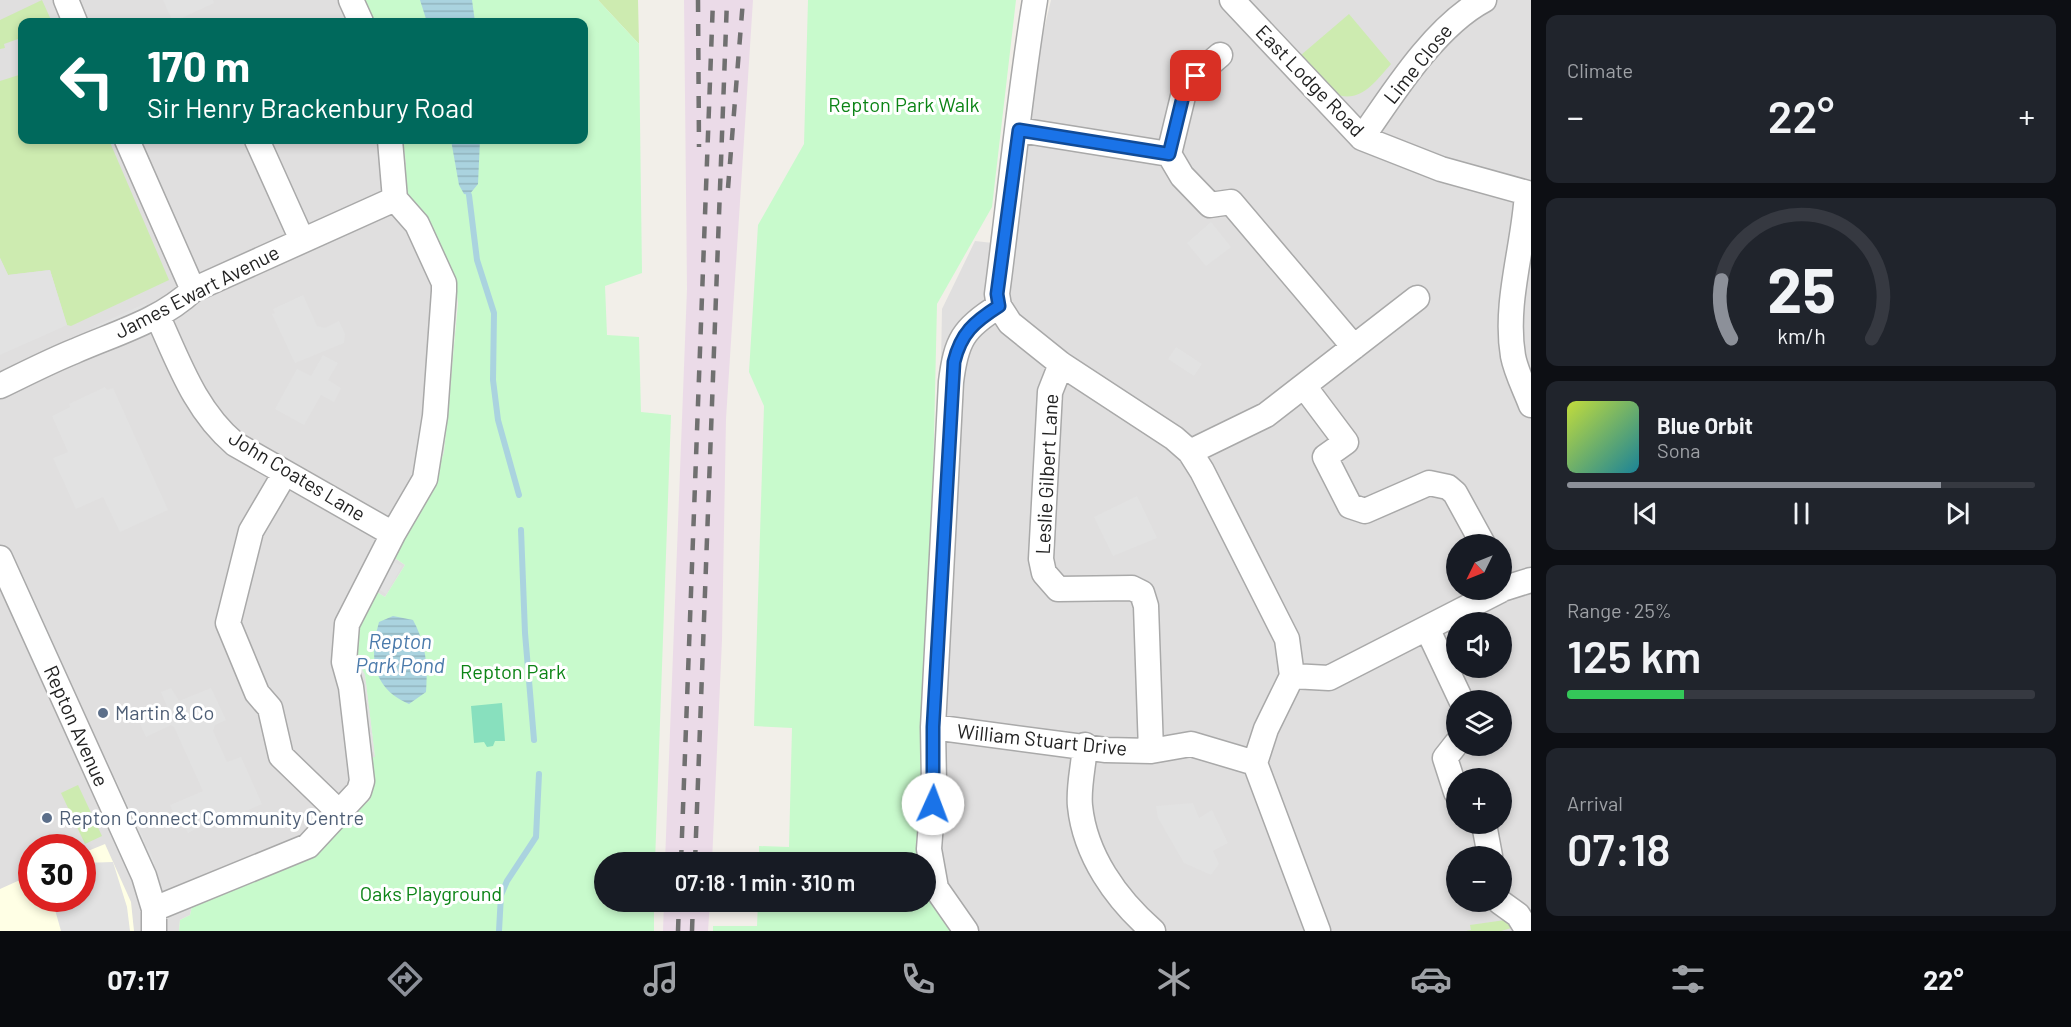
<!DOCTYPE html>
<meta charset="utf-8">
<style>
body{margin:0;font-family:Barlow,sans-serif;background:#20242c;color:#f1f3f6;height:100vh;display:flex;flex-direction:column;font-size:22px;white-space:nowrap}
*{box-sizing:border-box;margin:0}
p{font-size:20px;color:#9ea1a6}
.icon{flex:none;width:33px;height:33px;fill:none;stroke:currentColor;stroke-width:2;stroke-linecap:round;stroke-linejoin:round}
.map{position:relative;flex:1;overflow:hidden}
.panel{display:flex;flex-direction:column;gap:15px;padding:15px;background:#0d0f14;width:540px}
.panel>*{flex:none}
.guide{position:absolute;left:18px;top:18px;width:570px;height:126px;border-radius:12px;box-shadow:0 3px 9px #0003;background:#00695c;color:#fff;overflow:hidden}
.needle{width:39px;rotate:227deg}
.controls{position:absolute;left:1446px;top:534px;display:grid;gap:12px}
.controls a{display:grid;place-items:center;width:66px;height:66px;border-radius:50%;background:#171b24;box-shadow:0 3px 9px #0003;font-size:30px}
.speed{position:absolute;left:18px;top:834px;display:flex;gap:12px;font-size:30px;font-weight:700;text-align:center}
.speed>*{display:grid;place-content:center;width:78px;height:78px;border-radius:50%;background:#171b24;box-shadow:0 3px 9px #0003;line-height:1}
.speed .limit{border:9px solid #d22;background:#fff;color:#111}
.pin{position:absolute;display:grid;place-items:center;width:51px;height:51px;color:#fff;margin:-26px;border-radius:12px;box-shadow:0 3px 9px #0006}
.me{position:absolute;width:66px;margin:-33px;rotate:2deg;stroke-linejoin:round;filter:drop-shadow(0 0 4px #0008)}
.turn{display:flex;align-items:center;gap:21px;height:126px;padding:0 30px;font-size:27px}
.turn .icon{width:78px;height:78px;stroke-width:2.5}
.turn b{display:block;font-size:42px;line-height:51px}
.big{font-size:45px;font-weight:600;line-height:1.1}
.panel .widget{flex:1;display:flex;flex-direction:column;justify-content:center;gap:9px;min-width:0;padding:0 21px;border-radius:12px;background:#20242c}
.panel .dial{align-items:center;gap:0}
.dial svg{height:156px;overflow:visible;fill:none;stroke:#363941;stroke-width:7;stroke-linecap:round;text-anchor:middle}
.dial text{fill:#f1f3f6;stroke:none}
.song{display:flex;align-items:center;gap:18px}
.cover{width:72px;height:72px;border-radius:9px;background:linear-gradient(135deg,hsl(70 70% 55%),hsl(190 70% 35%))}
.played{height:6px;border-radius:3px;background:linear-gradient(90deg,#8c9099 80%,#363941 80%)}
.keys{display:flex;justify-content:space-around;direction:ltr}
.heat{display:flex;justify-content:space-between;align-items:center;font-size:33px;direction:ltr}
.charge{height:9px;border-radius:4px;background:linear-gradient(90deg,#34c759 25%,#363941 0)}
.trip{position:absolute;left:594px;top:852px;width:342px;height:60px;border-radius:30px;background:#171b24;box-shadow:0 3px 9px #0003;font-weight:600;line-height:60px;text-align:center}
.menu{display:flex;height:96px;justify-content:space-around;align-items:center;background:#090b0e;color:#9ea1a6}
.menu .icon{width:42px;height:42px}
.menu .current{color:#8c9099}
.menu b{font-size:27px;color:#f1f3f6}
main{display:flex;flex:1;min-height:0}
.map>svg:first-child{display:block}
.residential{fill:#e0dfdf;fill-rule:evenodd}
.industrial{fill:#ebdbe8}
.education{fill:#ffffe5}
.grass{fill:#cdebb0}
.park{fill:#c8facc}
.pitch{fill:#88e0be}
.parking{fill:#e2e2e2}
.water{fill:url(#water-rules)}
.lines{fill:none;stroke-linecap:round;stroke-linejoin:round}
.stream{stroke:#aad3df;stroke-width:6}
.street-casing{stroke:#a9a9a9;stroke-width:27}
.street{stroke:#fff;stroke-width:24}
.rail{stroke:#707070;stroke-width:4.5;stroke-dasharray:12 12;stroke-linecap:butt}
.route-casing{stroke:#114b97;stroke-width:15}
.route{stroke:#1a73e8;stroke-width:10}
.service-dot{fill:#5c6f8a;stroke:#fff;stroke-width:2}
.labels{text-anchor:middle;stroke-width:6;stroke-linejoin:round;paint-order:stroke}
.street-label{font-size:20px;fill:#222;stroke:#fff}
.park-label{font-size:20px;fill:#0c8416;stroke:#fff}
.service-label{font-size:20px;fill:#4e5e75;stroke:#fff;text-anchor:start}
.water-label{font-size:21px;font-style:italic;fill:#4a7aab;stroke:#fff}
</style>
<main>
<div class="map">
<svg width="1531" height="931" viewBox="0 0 1531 931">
<defs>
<pattern id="water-rules" width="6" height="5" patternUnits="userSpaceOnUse" patternTransform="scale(1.5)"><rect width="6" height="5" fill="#aad3df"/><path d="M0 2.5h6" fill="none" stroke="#92b5bf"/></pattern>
</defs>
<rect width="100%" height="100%" fill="#f2efe9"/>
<path class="residential" d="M0,0H364L374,22H22V140H403L406,165L458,296L444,452L435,479L390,555L405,565L385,597L372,589L355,661L365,675L375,757L371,797L369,801L192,906L190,915L180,920L179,931H0ZM32,848H82V898H32Z
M1051,0H1531V931H964L932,864L942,309L975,241L993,243ZM1456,544H1502V590H1456ZM1456,622H1502V668H1456ZM1456,700H1502V746H1456ZM1456,778H1502V824H1456ZM1456,856H1502V902H1456Z"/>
<path class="industrial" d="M684,0H753L726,419L722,640L712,862H665L687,289Z
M664,902H710L708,931H663Z"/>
<path class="education" d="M105,844L131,902L134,931H0V889L31,875L32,898H82L83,853Z"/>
<path class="grass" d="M42,0L52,22H22V42L20,43L18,39L4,44L5,48L0,49V20Z
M598,0H638L639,44Z
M1249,0L1301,55L1349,14L1391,64C1374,83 1360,105 1332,93L1251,6Z
M22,74V140H109L169,280L71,326L67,325L50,270L8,275L0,258V81Z
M78,785L102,836L85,844L61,793Z
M1512,919L1515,927L1501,931H1466L1471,930L1470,925Z"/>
<path class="park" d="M364,0H598L639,44L642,273L605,286L607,335L639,337L641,412L671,415L655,862H604V902H654V931H179L180,920L190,915L192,906L369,801L371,797L368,758L375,757L365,675L355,661L350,646L372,589L385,597L405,565L389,554L435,479L444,452L458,303L456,287L407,201L399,166L406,165L403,140H584V22H374Z
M808,0H1016L992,207L937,304L925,835L954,931H713V926H757L758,902H926V862H759V846L789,847L792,728L754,726L764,406L749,372L758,225L804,144Z"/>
<path class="pitch" d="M502,703L505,741H495L493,746L487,747L484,742L474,743L471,706Z"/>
<path class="parking" d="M163,0H213L214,3L173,22Z
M1211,222L1231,247L1206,266L1187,243Z
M0,258L8,275L50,270L67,325L0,355Z
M303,295L317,326L325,328L339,321L345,334L344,343L295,363L272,314L275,313L273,309Z
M146,303L148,309L95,333L93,327Z
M1176,347L1202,364L1194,376L1168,359Z
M323,355L338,363L328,380L341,388L334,402L321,395L304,425L275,409L297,369L311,376Z
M105,387L107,390L113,388L168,510L120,532L103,497L76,509L53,458L68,452L52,416L70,407L69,404Z
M1137,496L1157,538L1113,556L1094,517Z
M391,560L402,566L386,594L375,587Z
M359,663L365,675V679L362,680L366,684L368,703L365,704L369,708L371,727L368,728L369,732L372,733L374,752L368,753L353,667Z
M171,688L179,701L211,688L226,720L215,725L213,731L227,762L241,757L262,804L214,825L211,821L188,833L185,827L181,829L170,805L203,791L174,727L171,725L146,737L140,724L169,711L161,692Z
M107,759L113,773L109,775L112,781L116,779L124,797L120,799L123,804L127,803L135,821L131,822L133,828L138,826L145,842L141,844L143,849L148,847L155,864L148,867L101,762Z
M1193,803L1199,818L1212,810L1228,843L1213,851L1219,864L1211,875L1184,863L1158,818L1156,806Z
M113,862L127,907L130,931H61L52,899L82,898L83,863Z"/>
<path class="water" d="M420,0H472L475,22H427Z
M451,140H480L478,184L469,195L464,194L459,185Z
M393,616L413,620C426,644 428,665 426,692L409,704C372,688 369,658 379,622Z"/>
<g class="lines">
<path class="stream" d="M469,195L477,260L494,313L493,380L498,420L519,495
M521,530L525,633L534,740
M499,931L501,895L507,881L536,837L539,774"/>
<defs>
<path id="street" d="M66,0L75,22
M351,0L361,22
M1035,0C1019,97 1010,196 997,294L999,306L1010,323L1061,364L1174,438L1190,452L1202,471L1287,639L1292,676L1266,729L1255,763L1318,931
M1232,0L1362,138L1441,169L1531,194
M1019,130L1169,154L1182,176L1210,205L1231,202L1354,347
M1362,138C1393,93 1435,26 1484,0
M127,140L193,290
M257,140L302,240
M1169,154L1186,84L1220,55
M1527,193C1524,247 1504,302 1513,356C1516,372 1525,389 1531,405
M158,317C179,363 195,410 235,444L393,534
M1061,364L1050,392L1041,559L1044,573L1058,589L1132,588L1142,593L1146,606L1151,751
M0,386C25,374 50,361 75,351C116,333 160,321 193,290L395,199
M1304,386L1346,442L1325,457L1350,506L1365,511L1429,483L1448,487L1455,493L1483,544
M1190,452L1266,415L1417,298
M285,473L251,531L228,623L257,693L270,708L281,756L340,813
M0,558L144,876L154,909V931
M1502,589L1531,580
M1427,628L1461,700
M1292,676L1329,678L1501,590
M933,727L1106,750L1151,751L1191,744L1255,763
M1456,744L1445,758L1456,792
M1085,745C1084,764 1078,787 1080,806C1085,855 1116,899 1153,931
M1484,824L1490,856
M1500,902L1518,915L1528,931
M154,909L308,846L359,791L362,781L351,687L344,662L347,624L393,534L425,479L435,416L444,291V283L417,224L395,199L390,140
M966,931L936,888L929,849L934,784L933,727L951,382C956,341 963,328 999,306"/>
</defs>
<use href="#street" class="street-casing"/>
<use href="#street" class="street"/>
<path class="rail" d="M698,0L699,147
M728,188L743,0
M681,862L713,0
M695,862L727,0
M678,931L679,902
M692,931L693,902"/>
</g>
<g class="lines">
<defs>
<path id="route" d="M933,804V727L954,362C961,333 974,322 999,306L997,294L1019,130L1169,154L1186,84L1196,76"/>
</defs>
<use href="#route" class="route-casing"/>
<use href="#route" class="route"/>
</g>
<g class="service-dot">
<circle cx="103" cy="713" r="6"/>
<circle cx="47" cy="818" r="6"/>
</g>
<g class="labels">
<g class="street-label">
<text transform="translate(1418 64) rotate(-51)" y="7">Lime Close</text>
<text transform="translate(1310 81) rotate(46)" y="7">East Lodge Road</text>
<text transform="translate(197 292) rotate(-27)" y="7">James Ewart Avenue</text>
<text transform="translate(1047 474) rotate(-87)" y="7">Leslie Gilbert Lane</text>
<text transform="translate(297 476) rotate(31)" y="7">John Coates Lane</text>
<text transform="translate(76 726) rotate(66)" y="7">Repton Avenue</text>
<text transform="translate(1042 740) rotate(6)" y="7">William Stuart Drive</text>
</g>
<g class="park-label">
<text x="904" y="112">Repton Park Walk</text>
<text x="513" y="679">Repton Park</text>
<text x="431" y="901">Oaks Playground</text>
</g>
<g class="service-label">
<text x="115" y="720">Martin &amp; Co</text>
<text x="59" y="825">Repton Connect Community Centre</text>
</g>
<g class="water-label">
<text x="400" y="649">Repton<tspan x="400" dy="24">Park Pond</tspan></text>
</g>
</g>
</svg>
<div class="controls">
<a><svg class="needle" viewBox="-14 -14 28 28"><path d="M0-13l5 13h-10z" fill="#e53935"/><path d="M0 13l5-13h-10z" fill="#9ea1a6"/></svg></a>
<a><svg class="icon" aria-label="sound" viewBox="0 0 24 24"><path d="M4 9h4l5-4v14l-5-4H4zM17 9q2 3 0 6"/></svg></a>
<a><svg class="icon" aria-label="layers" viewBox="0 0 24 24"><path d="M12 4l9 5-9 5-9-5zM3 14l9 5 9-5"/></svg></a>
<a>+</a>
<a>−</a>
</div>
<div class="speed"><div class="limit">30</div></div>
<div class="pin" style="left:1196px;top:76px;background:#d93025"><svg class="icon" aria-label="arrive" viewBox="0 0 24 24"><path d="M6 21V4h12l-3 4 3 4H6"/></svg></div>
<svg class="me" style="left:933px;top:804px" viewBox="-20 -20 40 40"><circle r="19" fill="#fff"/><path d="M0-13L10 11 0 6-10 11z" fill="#1a73e8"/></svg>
<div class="trip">07:18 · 1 min · 310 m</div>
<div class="guide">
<div class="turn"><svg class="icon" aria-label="left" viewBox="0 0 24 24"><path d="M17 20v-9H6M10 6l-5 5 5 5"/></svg><div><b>170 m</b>Sir Henry Brackenbury Road</div></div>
</div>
</div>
<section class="panel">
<div class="widget"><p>Climate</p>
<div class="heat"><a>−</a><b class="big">22°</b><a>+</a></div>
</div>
<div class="widget dial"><svg viewBox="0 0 100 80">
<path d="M14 69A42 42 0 1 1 86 69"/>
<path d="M14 69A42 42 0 0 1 9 39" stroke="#8c9099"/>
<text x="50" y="56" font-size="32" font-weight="700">25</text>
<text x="50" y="72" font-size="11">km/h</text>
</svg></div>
<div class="widget">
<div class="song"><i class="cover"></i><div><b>Blue Orbit</b><p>Sona</p></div></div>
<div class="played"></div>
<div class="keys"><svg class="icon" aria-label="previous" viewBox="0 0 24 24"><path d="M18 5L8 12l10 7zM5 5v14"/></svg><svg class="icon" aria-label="pause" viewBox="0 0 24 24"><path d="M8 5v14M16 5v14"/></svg><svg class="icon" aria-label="next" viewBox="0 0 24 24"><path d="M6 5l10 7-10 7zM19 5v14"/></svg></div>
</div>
<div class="widget"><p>Range · 25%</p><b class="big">125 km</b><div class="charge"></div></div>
<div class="widget"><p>Arrival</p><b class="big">07:18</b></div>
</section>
</main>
<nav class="menu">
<b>07:17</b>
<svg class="icon current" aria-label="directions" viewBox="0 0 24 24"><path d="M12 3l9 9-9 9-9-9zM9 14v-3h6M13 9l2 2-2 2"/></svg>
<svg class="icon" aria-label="music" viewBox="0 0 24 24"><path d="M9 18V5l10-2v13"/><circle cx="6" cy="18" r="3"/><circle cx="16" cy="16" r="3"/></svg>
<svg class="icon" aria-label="phone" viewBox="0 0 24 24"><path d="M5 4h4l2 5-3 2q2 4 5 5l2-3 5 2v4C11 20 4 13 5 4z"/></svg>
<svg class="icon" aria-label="climate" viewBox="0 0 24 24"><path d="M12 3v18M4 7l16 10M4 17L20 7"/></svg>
<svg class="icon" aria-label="car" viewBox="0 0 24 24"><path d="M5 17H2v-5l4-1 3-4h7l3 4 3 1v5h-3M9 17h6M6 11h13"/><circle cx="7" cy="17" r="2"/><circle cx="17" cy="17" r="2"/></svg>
<svg class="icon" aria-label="filters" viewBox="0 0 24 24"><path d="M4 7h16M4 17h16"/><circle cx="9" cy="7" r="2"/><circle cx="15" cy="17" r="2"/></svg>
<b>22°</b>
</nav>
